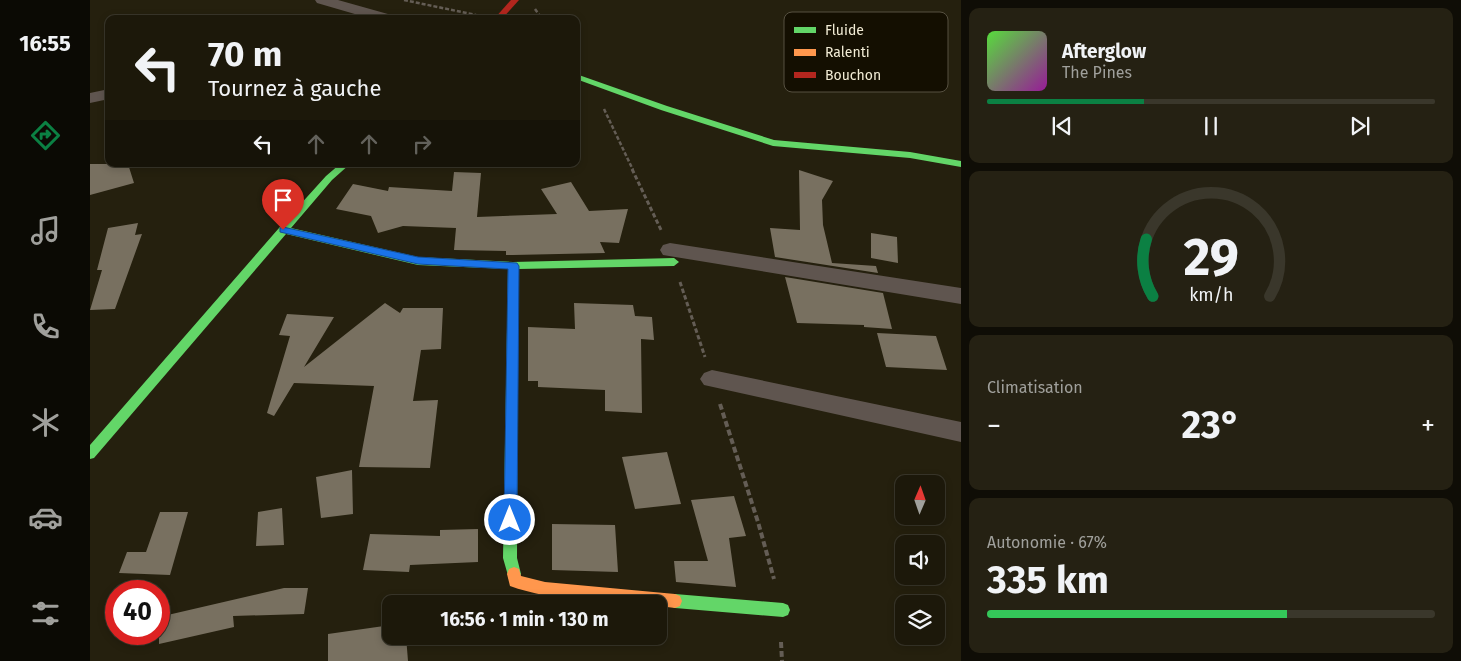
<!DOCTYPE html>
<html lang="fr">
<meta charset="utf-8">
<style>
body{margin:0;font-family:"Fira Sans",sans-serif;background:#252113;color:#f1f3f6;height:100vh;display:flex;flex-direction:column;font-size:19px;white-space:nowrap}
*{box-sizing:border-box;margin:0}
p{font-size:16px;color:#a0a09c}
.icon{flex:none;width:28px;height:28px;fill:none;stroke:currentColor;stroke-width:2;stroke-linecap:round;stroke-linejoin:round}
.map{position:relative;flex:1;overflow:hidden}
.drawer{display:flex;flex-direction:column;gap:8px;padding:8px;background:#0f0d06;width:500px}
.drawer>*{flex:none}
.guide{position:absolute;left:15px;top:15px;width:475px;height:152px;border-radius:10px;box-shadow:0 2px 8px #0003,0 0 0 1px #3a372b;background:#1c180a;color:#f1f3f6;overflow:hidden}
.needle{width:32px;rotate:2deg}
.controls{position:absolute;left:805px;top:475px;display:grid;gap:10px}
.controls a{display:grid;place-items:center;width:50px;height:50px;border-radius:10px;background:#1c180a;box-shadow:0 2px 8px #0003,0 0 0 1px #3a372b;font-size:25px}
.speed{position:absolute;left:15px;top:580px;display:flex;gap:10px;font-size:25px;font-weight:700;text-align:center}
.speed>*{display:grid;place-content:center;width:65px;height:65px;border-radius:50%;background:#1c180a;box-shadow:0 2px 8px #0003,0 0 0 1px #3a372b;line-height:1}
.speed .limit{border:8px solid #d22;background:#fff;color:#111}
.pin{position:absolute;display:grid;place-items:center;width:42px;height:42px;color:#fff;margin:-51px -21px;border-radius:50% 50% 50% 0;rotate:-45deg;box-shadow:0 0 5px #0007}
.pin .icon{rotate:45deg}
.me{position:absolute;width:55px;margin:-28px;rotate:0deg;stroke-linejoin:round;filter:drop-shadow(0 0 4px #0008)}
.turn{display:flex;align-items:center;gap:18px;height:105px;padding:0 20px;font-size:22px}
.turn .icon{width:65px;height:65px;stroke-width:2.5}
.turn b{display:block;font-size:35px;line-height:42px}
.lanes{display:flex;align-items:center;height:48px;padding:0 20px;background:#0003;justify-content:center;gap:25px;direction:ltr}
.lanes .off{opacity:.35}
.big{font-size:38px;font-weight:700;line-height:1.1}
.drawer .tile{flex:1;display:flex;flex-direction:column;justify-content:center;gap:8px;min-width:0;padding:0 18px;border-radius:10px;background:#252113}
.drawer .dial{align-items:center;gap:0}
.dial svg{height:130px;overflow:visible;fill:none;stroke:#3a372b;stroke-width:7;stroke-linecap:round;text-anchor:middle}
.dial text{fill:#f1f3f6;stroke:none}
.song{display:flex;align-items:center;gap:15px}
.cover{width:60px;height:60px;border-radius:8px;background:linear-gradient(135deg,hsl(110 70% 55%),hsl(300 70% 35%))}
.played{height:5px;border-radius:2px;background:linear-gradient(90deg,#0b8043 35%,#3a372b 35%)}
.keys{display:flex;justify-content:space-around;direction:ltr}
.heat{display:flex;justify-content:space-between;align-items:center;font-size:28px;direction:ltr}
.charge{height:8px;border-radius:4px;background:linear-gradient(90deg,#34c759 67%,#3a372b 0)}
.trip{position:absolute;left:292px;top:595px;width:285px;height:50px;border-radius:10px;background:#1c180a;box-shadow:0 2px 8px #0003,0 0 0 1px #3a372b;font-weight:700;line-height:50px;text-align:center}
main{display:flex;flex:1;min-height:0}
.tabs{display:flex;flex-direction:column;width:90px;justify-content:space-around;align-items:center;background:#0b0a04;color:#a0a09c}
.tabs .icon{width:35px;height:35px}
.tabs .selected{color:#0b8043}
.tabs b{font-size:22px;color:#f1f3f6}
.map>svg:first-child{display:block}
.building{fill:#787060}
.lines{fill:none;stroke-linecap:round;stroke-linejoin:round}
.path-far2{stroke:#645d55;stroke-width:2.5;stroke-dasharray:4 2;stroke-linecap:butt}
.path-far1{stroke:#645d55;stroke-width:3;stroke-dasharray:4.5 2.5;stroke-linecap:butt}
.path{stroke:#645d55;stroke-width:4;stroke-dasharray:6 3;stroke-linecap:butt}
.street{fill:#5f554f;fill-rule:evenodd}
.fast{fill:#63d668;fill-rule:evenodd}
.slow{fill:#ff974d;fill-rule:evenodd}
.jam{fill:#b3261e;fill-rule:evenodd}
.route{fill:#1a73e8;stroke:#114b97}
.key{fill:#140f01;stroke:#575141;stroke-width:1}
.key-label{font-size:14px;fill:#f2ecd5}
</style>
<main>
<nav class="tabs">
<b>16:55</b>
<svg class="icon selected" aria-label="directions" viewBox="0 0 24 24"><path d="M12 3l9 9-9 9-9-9zM9 14v-3h6M13 9l2 2-2 2"/></svg>
<svg class="icon" aria-label="music" viewBox="0 0 24 24"><path d="M9 18V5l10-2v13"/><circle cx="6" cy="18" r="3"/><circle cx="16" cy="16" r="3"/></svg>
<svg class="icon" aria-label="phone" viewBox="0 0 24 24"><path d="M5 4h4l2 5-3 2q2 4 5 5l2-3 5 2v4C11 20 4 13 5 4z"/></svg>
<svg class="icon" aria-label="climate" viewBox="0 0 24 24"><path d="M12 3v18M4 7l16 10M4 17L20 7"/></svg>
<svg class="icon" aria-label="car" viewBox="0 0 24 24"><path d="M5 17H2v-5l4-1 3-4h7l3 4 3 1v5h-3M9 17h6M6 11h13"/><circle cx="7" cy="17" r="2"/><circle cx="17" cy="17" r="2"/></svg>
<svg class="icon" aria-label="filters" viewBox="0 0 24 24"><path d="M4 7h16M4 17h16"/><circle cx="9" cy="7" r="2"/><circle cx="15" cy="17" r="2"/></svg>
</nav>
<div class="map">
<svg width="871" height="661" viewBox="0 0 871 661">
<rect width="100%" height="100%" fill="#25200e"/>
<path class="building" d="M0,164H38L44,183L0,195Z
M709,170L743,181L732,200L733,225L742,263L786,266L788,273L685,257L680,228L710,230Z
M364,172L391,173L387,217L467,214L451,189L481,182L499,211L538,209L529,243L510,242L515,253L423,255H416V251L364,250L366,228L313,226L288,233L281,216L246,209L263,184L298,191L299,187L362,191Z
M48,223L45,235L52,234L25,309L0,310L12,270H7L18,228Z
M781,233L807,237L808,263L781,258Z
M695,277L793,293L802,329L774,327V325L707,323Z
M295,303L310,313L313,308H353L351,349L331,350L323,401L348,400L340,468L269,467L284,386L204,383L184,416L177,413L200,336L189,335L197,314L244,317L214,367Z
M484,303L543,305L545,316L562,317L564,340L551,339L552,413L515,411V390L448,387V381H438V327L485,329Z
M787,333L846,336L857,370L796,367Z
M577,452L591,504L545,509L532,457Z
M262,470L263,514L231,518L226,477Z
M644,496L656,536L639,538L646,587L586,582L584,561H618L601,500Z
M192,508L194,545L166,546L168,512Z
M70,512H98L80,575L29,573L37,552H56Z
M462,524L525,525L528,572L462,570Z
M388,529V562L320,565L319,572L273,570L280,534L350,536V530Z
M194,588H218L214,614L143,616L144,627L69,644V617Z
M301,625V636H316L318,661H238V634Z"/>
<g class="lines">
<path class="path-far2" d="M314,0L386,15
M445,9L452,19
M514,109L543,170"/>
<path class="path-far1" d="M542,169L572,232
M590,282L615,357"/>
<path class="path" d="M630,404L668,522L684,579
M691,642L692,661"/>
<path class="street" d="M225,0H248L305,16L307,19H282L227,3Z
M19,89V99L0,103V93Z
M580,243L871,288V304L573,255L570,250L573,245Z
M622,370L871,422V442L614,385L610,379L614,373Z"/>
<path class="fast" d="M486,74L577,106L684,140L820,152L871,161V167L820,158L683,146L571,110L486,79Z
M250,164H260L242,180L201,228L328,257L423,262L584,258L589,262L584,266L428,269L427,558L431,574L429,579L424,581L419,579L413,558L418,269L328,265L196,234L4,458L0,459V445L189,228L236,176Z
M585,594L693,603L698,605L700,610L698,615L693,617L585,608L580,606L578,601L580,596Z"/>
<path class="slow" d="M424,567L429,569L431,576L455,582L585,594L590,596L592,601L590,606L585,608L569,606V604C525,604 461,601 420,586L417,574L419,569Z"/>
<path class="jam" d="M421,0H429L412,19H404Z"/>
</g>
<path class="route" d="M193,227L328,257L427,263L429,266L427,520L425,524L420,526L416,524L414,520L418,269L328,264L190,232V228Z"/>
<rect x="694" y="12" width="164" height="80" rx="8" class="key"/>
<rect x="704" y="27" width="22" height="6" fill="#63d668"/>
<rect x="704" y="49" width="22" height="7" fill="#ff974d"/>
<rect x="704" y="72" width="22" height="6" fill="#b3261e"/>
<g class="key-label">
<text x="735" y="35">Fluide</text>
<text x="735" y="57">Ralenti</text>
<text x="735" y="80">Bouchon</text>
</g>
</svg>
<div class="controls">
<a><svg class="needle" viewBox="-14 -14 28 28"><path d="M0-13l5 13h-10z" fill="#e53935"/><path d="M0 13l5-13h-10z" fill="#a0a09c"/></svg></a>
<a><svg class="icon" aria-label="sound" viewBox="0 0 24 24"><path d="M4 9h4l5-4v14l-5-4H4zM17 9q2 3 0 6"/></svg></a>
<a><svg class="icon" aria-label="layers" viewBox="0 0 24 24"><path d="M12 4l9 5-9 5-9-5zM3 14l9 5 9-5"/></svg></a>
</div>
<div class="speed"><div class="limit">40</div></div>
<div class="pin" style="left:193px;top:230px;background:#d93025"><svg class="icon" aria-label="arrive" viewBox="0 0 24 24"><path d="M6 21V4h12l-3 4 3 4H6"/></svg></div>
<svg class="me" style="left:420px;top:520px" viewBox="-20 -20 40 40"><circle r="17" fill="#1a73e8" stroke="#fff" stroke-width="3"/><path d="M0-11L8 9 0 5-8 9z" fill="#fff"/></svg>
<div class="trip">16:56 · 1 min · 130 m</div>
<div class="guide">
<div class="turn"><svg class="icon" aria-label="left" viewBox="0 0 24 24"><path d="M17 20v-9H6M10 6l-5 5 5 5"/></svg><div><b>70 m</b>Tournez à gauche</div></div>
<div class="lanes"><svg class="icon" aria-label="left" viewBox="0 0 24 24"><path d="M17 20v-9H6M10 6l-5 5 5 5"/></svg><svg class="icon off" aria-label="ahead" viewBox="0 0 24 24"><path d="M12 20V5M6 11l6-6 6 6"/></svg><svg class="icon off" aria-label="ahead" viewBox="0 0 24 24"><path d="M12 20V5M6 11l6-6 6 6"/></svg><svg class="icon off" aria-label="right" viewBox="0 0 24 24"><path d="M7 20v-9h11M14 6l5 5-5 5"/></svg></div>
</div>
</div>
<section class="drawer">
<div class="tile">
<div class="song"><i class="cover"></i><div><b>Afterglow</b><p>The Pines</p></div></div>
<div class="played"></div>
<div class="keys"><svg class="icon" aria-label="previous" viewBox="0 0 24 24"><path d="M18 5L8 12l10 7zM5 5v14"/></svg><svg class="icon" aria-label="pause" viewBox="0 0 24 24"><path d="M8 5v14M16 5v14"/></svg><svg class="icon" aria-label="next" viewBox="0 0 24 24"><path d="M6 5l10 7-10 7zM19 5v14"/></svg></div>
</div>
<div class="tile dial"><svg viewBox="0 0 100 80">
<path d="M14 69A42 42 0 1 1 86 69"/>
<path d="M14 69A42 42 0 0 1 10 34" stroke="#0b8043"/>
<text x="50" y="56" font-size="32" font-weight="700">29</text>
<text x="50" y="72" font-size="11">km/h</text>
</svg></div>
<div class="tile"><p>Climatisation</p>
<div class="heat"><a>−</a><b class="big">23°</b><a>+</a></div>
</div>
<div class="tile"><p>Autonomie · 67%</p><b class="big">335 km</b><div class="charge"></div></div>
</section>
</main>
